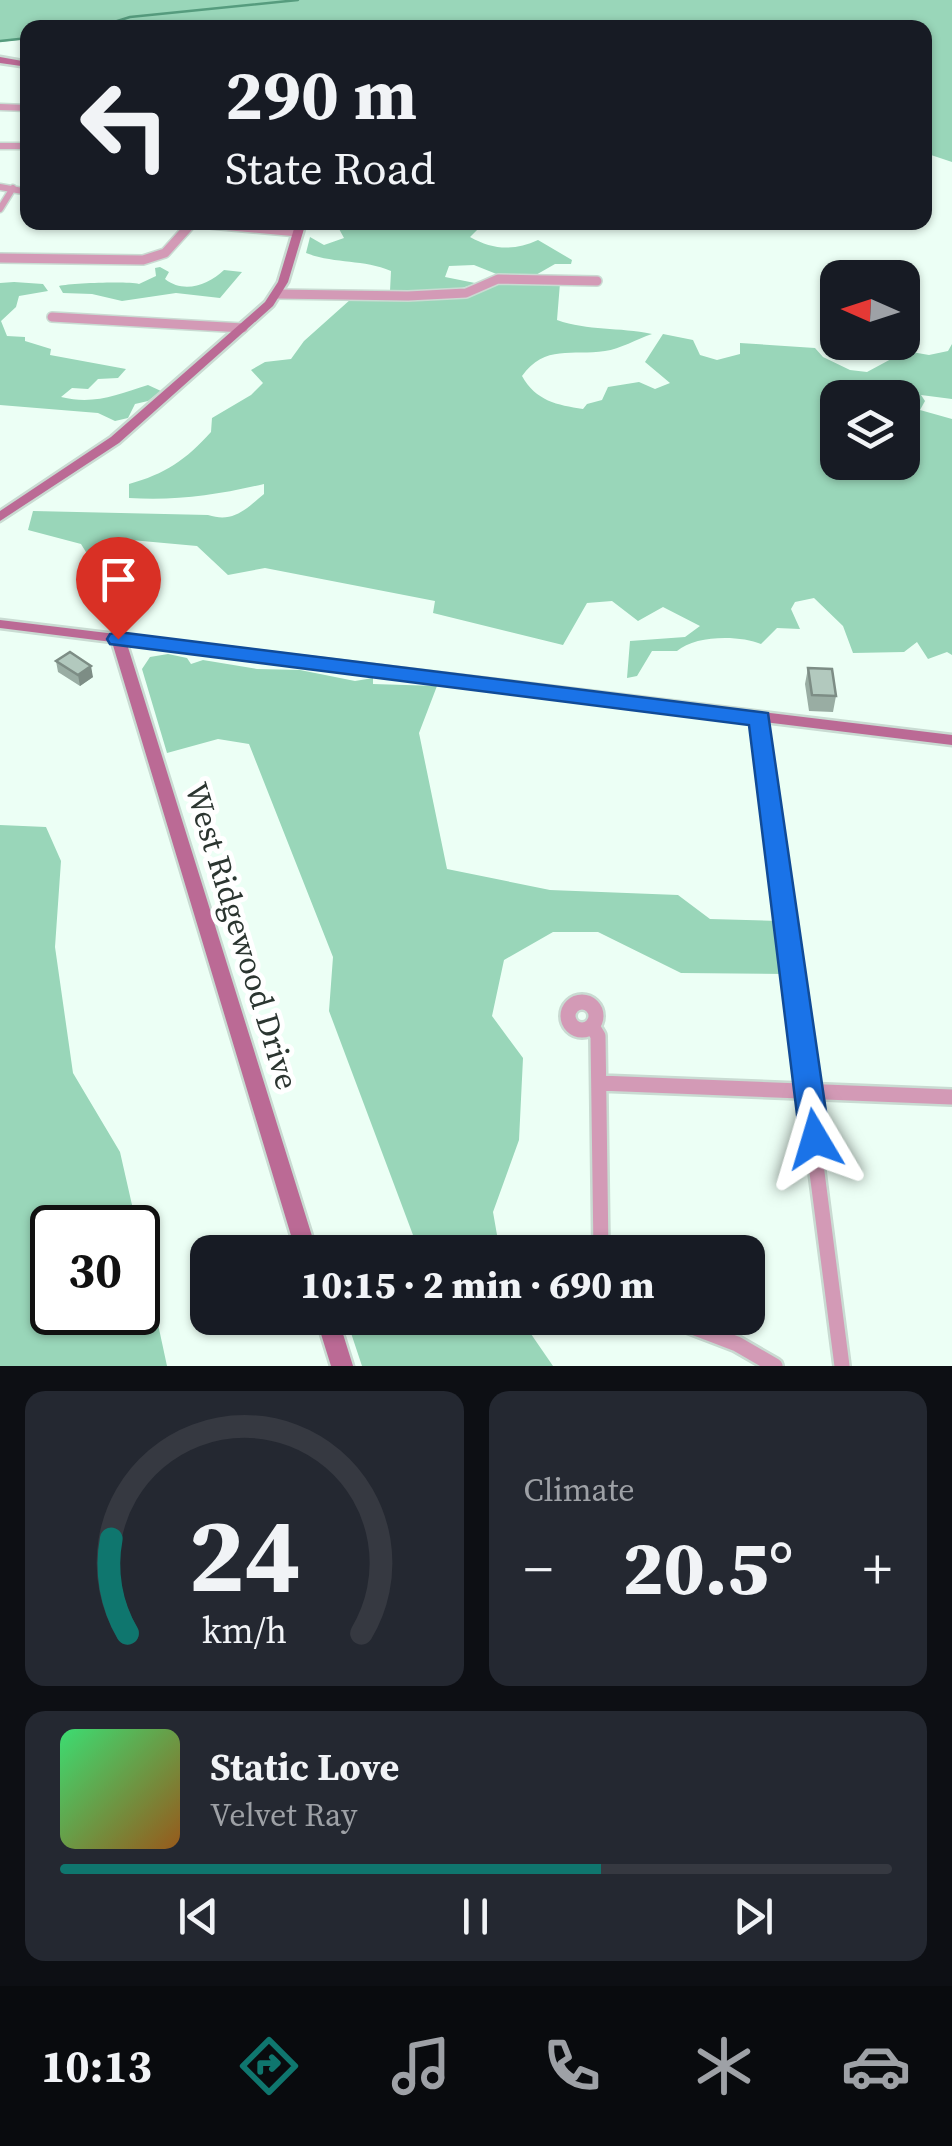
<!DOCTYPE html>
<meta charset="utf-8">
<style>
body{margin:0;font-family:"Source Serif 4",serif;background:#242831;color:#f1f3f6;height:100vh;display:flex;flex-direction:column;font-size:38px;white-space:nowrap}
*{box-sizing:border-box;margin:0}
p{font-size:32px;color:#9ea1a6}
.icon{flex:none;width:55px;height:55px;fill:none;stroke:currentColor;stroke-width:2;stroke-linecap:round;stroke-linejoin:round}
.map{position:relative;height:1366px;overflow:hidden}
.drawer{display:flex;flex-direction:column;gap:25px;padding:25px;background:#0d0f14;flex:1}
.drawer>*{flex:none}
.guide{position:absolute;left:20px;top:20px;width:912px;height:210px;border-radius:20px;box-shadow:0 2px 8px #0004;background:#171b24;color:#f1f3f6;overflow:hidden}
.needle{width:65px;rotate:273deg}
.controls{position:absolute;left:820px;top:260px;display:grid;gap:20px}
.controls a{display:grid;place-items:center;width:100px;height:100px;border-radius:20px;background:#171b24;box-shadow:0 2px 8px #0004;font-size:50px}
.speed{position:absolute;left:30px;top:1205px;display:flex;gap:20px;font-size:50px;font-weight:700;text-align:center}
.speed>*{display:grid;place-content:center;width:130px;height:130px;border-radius:50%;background:#171b24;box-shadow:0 2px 8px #0004;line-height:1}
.speed .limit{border:5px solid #111;border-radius:15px;background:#fff;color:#111}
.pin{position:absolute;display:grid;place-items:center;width:85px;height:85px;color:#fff;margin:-102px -42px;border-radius:50% 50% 50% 0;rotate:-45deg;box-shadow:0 0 10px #0007}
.pin .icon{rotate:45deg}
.me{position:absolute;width:110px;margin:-55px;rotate:353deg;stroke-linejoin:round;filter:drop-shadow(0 0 8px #0008)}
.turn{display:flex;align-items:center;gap:35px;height:210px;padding:0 40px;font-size:45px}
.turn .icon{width:130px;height:130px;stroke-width:2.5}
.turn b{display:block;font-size:70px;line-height:85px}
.big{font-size:75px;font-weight:800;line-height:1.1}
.drawer .tile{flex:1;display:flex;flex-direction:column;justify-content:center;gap:15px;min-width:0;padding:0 35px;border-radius:20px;background:#242831}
.drawer .dial{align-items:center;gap:0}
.dial svg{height:260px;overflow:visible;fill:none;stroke:#363941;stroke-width:7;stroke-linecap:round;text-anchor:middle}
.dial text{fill:#f1f3f6;stroke:none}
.song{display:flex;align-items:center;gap:30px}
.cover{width:120px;height:120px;border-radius:15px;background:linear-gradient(135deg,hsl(140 70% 55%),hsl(30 70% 35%))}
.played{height:10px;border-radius:5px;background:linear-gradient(90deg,#0f766e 65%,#363941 65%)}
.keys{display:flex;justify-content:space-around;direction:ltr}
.heat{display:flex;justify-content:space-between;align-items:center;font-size:55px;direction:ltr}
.drawer .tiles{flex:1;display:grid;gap:25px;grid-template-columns:1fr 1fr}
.tile:last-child{grid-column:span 2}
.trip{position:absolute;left:190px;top:1235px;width:575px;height:100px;border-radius:20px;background:#171b24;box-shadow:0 2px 8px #0004;font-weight:800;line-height:100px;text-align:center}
.dock{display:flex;height:160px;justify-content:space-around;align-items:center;background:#090b0e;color:#9ea1a6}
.dock .icon{width:70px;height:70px}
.dock .active{color:#0f766e}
.dock b{font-size:45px;color:#f1f3f6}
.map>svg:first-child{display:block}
.green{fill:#99d6b9;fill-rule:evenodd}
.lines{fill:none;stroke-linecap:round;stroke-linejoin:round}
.stream{stroke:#569c7e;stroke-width:2.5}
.street-far3-casing{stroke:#c9dbd2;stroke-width:9}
.street-far2-casing{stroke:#c9dbd2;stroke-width:12}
.street-far1-casing{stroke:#c9dbd2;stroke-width:16}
.street-casing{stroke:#c9dbd2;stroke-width:20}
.secondary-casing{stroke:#c9dbd2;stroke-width:5}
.street-far3{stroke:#d39ab6;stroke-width:6}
.street-far2{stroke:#d39ab6;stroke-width:9}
.street-far1{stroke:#d39ab6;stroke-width:11}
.street{stroke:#d39ab6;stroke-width:15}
.secondary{fill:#bb6a95;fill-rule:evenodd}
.wall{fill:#99ada3}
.shaded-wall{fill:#7d8d85}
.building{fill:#b2c9be;stroke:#7d8d85;stroke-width:2.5}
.route{fill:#1a73e8;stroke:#114b97;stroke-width:2.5}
.labels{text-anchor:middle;stroke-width:10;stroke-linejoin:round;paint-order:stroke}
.street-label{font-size:32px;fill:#2b3530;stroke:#fff}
</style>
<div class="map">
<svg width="952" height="1366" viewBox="0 0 952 1366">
<rect width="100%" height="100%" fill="#ecfff5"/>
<path class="green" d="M0,0H952V162L925,153V28H28L27,39L0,42Z
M485,222L470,237C493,250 514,251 538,240L572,260L571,264H555L534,276L499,275L474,265L449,266L445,277L475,283C448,296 419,293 390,291L391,271C363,259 334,264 306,253L310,237L324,245L344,238L338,227L349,223Z
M160,267L169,272L165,279C184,294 208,285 224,270L242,272L220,298L176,293L122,301L92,294L63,293L59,286C72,283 128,281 139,284L156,276L155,268Z
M499,281L560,283L557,320C588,331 619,327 652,334C637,339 620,349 605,351C572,356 545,344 522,376C536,401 557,405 583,409L587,404L602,400L608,387L639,382L655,389L670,383L645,362L663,334L693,340L700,355L717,360L740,354V343L815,348L823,357L850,370L867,372L906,351L929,355L948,351L952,344V399L921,395L925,401L920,410L952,419V655L947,652L928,659L917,642L904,652L853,653L843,626L814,598L795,602L791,609L800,629L777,628L761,644C740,635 695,635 677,651H652L637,676L627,678L630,641L685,637L700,626L663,607L638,621L612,601L587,603L563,645L433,613L435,601L265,568L228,575L197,546L120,539L118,550L89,557L81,544L28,530L33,511L208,515C233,523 245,510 264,494V484C218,495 176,501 129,498V484C165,474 186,460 211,432L212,418L251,395L263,383L251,370L265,362L291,359L304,341L351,299L463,297ZM838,398H902V462H838Z
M14,282L43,284L48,291L19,296L16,307L1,321L7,336L25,337V341L51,349L50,355L126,369L118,378L98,379L88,389L72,388L61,397C94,405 116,395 148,385L161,391L148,401L135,404L128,418L115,421L98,413L0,405V283Z
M168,654L187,658L191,664L203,660L257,669L300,670L355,681L373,678V684L437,686L419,733L447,869L550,890L678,895L710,919L779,921L787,974L681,973L598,932H553L504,960L492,1016L523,1058L519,1140L493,1212L500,1252H389L416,1243L329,1011L333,957L249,744L218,739L167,753L142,669L150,657Z
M0,825L46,827L61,861L55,947L73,1073L120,1152L137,1227L52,1228V1312H138V1231L167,1366H0Z
M346,1318H520L553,1366H362Z"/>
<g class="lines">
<path class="stream" d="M95,28L130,17L298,0
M0,41L28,38"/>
<defs>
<path id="street-far3" d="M0,107L28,108
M0,146H28
M0,187L28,192
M0,209L13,188"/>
<path id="street-far2" d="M188,222L298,232
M0,258L143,260L165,253L192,223
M277,294L408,296L466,293L498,279L597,281
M52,317L243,328"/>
<path id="street-far1" d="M759,718L780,880"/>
<path id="street" d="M779,878L842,1366
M568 1016a14 14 0 1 1 28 0a14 14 0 1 1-28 0Z
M592,1026L598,1036L601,1252
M599,1083L952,1097
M669,1318L737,1344L775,1366"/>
<path id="secondary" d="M0,57L28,62V67L0,63Z
M296,222H306L288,282L273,306L119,443L0,521V511L111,437L265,302L278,282Z
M0,620L952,735V745L127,644L317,1252H296L112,642L0,628Z
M316,1318H338L353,1366H331Z"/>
</defs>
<use href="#street-far3" class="street-far3-casing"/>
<use href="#street-far2" class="street-far2-casing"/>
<use href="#street-far1" class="street-far1-casing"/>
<use href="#street" class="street-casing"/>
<use href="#secondary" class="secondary-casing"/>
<use href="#street-far3" class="street-far3"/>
<use href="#street-far2" class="street-far2"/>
<use href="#street-far1" class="street-far1"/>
<use href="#street" class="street"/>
<use href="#secondary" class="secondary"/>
</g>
<path class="wall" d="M56,661L93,677L80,686L58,672Z
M808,668L836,696L833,712L809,711L805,684Z"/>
<path class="shaded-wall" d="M91,666L93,677L80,686L78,675Z"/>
<path class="building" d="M70,652L91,666L78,675L56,661Z
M808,668L832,669L836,696L812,695Z"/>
<path class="route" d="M118,632L768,713L830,1139L826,1148L815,1152L804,1148L800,1139L749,725L110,644L107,639L110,634Z"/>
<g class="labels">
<g class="street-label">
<text transform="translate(242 936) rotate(73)" y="11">West Ridgewood Drive</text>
</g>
</g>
</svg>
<div class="controls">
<a><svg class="needle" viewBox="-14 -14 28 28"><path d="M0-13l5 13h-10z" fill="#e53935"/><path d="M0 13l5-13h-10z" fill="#9ea1a6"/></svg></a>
<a><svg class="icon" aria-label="layers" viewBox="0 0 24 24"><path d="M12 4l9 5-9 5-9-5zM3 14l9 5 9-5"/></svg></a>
</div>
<div class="speed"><div class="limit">30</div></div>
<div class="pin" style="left:118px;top:639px;background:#d93025"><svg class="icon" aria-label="arrive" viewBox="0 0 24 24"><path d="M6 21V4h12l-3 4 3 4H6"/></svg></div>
<svg class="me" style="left:815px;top:1139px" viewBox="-20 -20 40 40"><path d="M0-17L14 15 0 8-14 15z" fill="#1a73e8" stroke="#fff" stroke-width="4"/></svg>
<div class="trip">10:15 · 2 min · 690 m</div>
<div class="guide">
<div class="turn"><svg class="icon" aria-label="left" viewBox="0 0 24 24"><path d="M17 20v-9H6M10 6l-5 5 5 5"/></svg><div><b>290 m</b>State Road</div></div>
</div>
</div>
<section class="drawer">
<div class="tiles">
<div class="tile dial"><svg viewBox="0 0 100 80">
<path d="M14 69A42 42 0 1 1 86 69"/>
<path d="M14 69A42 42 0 0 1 9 40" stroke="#0f766e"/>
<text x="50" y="56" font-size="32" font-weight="700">24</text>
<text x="50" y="72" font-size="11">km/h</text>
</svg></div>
<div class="tile"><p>Climate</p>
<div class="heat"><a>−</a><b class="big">20.5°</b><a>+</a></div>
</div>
<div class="tile">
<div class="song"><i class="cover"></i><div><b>Static Love</b><p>Velvet Ray</p></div></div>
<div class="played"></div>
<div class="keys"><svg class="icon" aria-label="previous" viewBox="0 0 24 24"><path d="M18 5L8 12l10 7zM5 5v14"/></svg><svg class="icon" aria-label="pause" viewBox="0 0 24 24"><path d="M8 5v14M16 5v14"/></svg><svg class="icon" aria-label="next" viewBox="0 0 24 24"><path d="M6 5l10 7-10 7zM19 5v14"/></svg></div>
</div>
</div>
</section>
<nav class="dock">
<b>10:13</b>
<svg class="icon active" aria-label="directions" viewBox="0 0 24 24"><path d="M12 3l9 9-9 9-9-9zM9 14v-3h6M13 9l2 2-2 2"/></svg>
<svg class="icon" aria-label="music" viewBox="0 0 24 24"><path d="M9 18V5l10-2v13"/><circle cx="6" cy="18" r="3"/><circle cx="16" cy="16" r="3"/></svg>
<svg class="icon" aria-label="phone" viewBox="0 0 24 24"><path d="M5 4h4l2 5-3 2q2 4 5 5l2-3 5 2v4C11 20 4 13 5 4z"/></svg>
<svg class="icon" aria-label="climate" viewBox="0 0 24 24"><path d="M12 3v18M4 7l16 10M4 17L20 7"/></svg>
<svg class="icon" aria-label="car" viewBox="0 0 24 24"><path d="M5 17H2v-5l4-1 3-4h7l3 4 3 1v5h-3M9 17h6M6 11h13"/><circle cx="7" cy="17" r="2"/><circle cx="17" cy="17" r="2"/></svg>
</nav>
